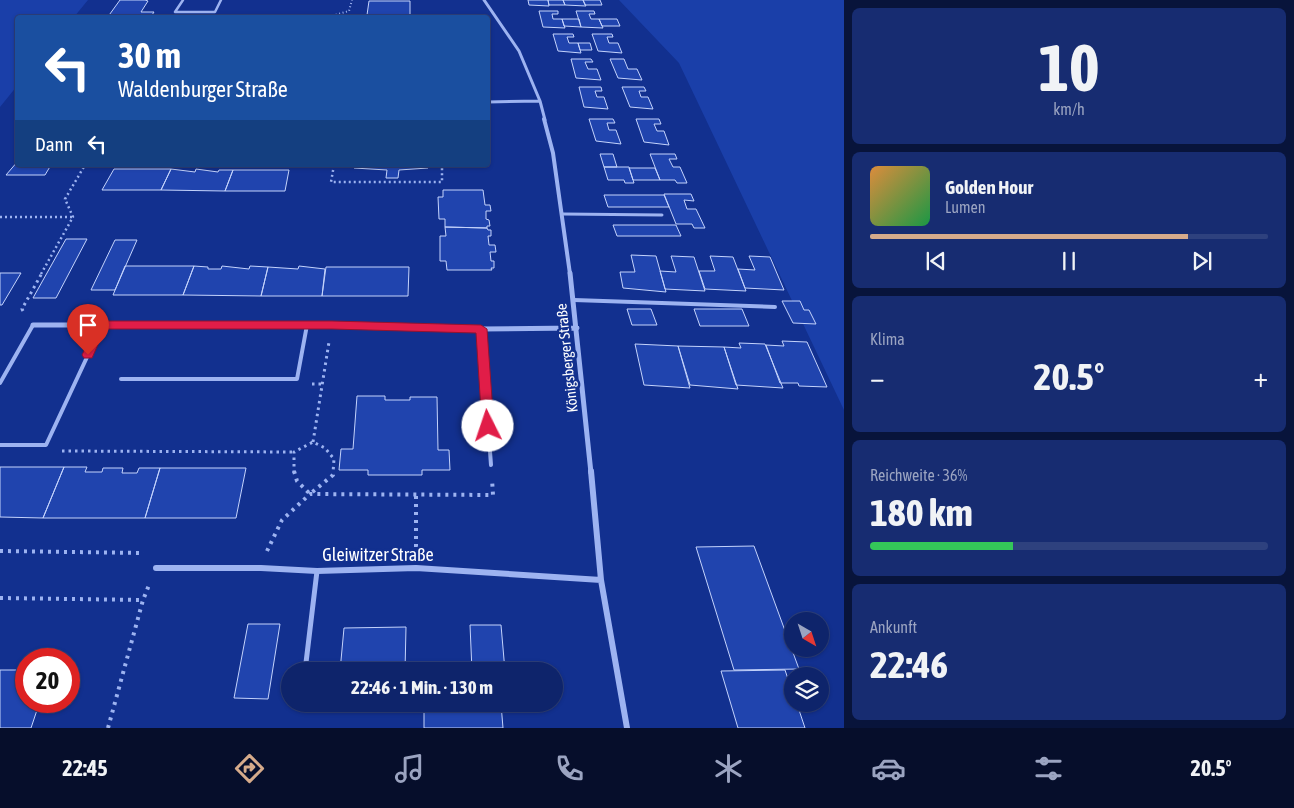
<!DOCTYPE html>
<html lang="de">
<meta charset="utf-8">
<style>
body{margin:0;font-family:"Asap Condensed",sans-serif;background:#172c71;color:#f1f3f6;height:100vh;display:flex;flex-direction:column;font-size:19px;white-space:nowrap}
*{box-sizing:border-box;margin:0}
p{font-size:16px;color:#9ba4c1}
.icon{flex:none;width:28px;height:28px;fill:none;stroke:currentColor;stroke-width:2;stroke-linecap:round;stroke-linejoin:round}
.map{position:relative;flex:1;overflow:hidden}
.details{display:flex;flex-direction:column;gap:8px;padding:8px;background:#08143b;width:450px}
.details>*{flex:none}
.hud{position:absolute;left:15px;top:15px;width:475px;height:152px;border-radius:5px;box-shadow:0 1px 4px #0004,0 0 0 1px #2e417e;background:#1a4fa0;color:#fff;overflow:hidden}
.needle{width:32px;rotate:141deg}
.tools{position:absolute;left:784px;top:612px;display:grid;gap:10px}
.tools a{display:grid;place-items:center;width:45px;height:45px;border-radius:50%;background:#0e246b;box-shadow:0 1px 4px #0004,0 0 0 1px #2e417e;font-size:25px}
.speed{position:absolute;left:15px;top:648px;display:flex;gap:10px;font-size:25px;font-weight:700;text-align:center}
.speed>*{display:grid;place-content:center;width:65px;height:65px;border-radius:50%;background:#0e246b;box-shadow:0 1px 4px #0004,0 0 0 1px #2e417e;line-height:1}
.speed .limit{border:8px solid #d22;background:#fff;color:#111}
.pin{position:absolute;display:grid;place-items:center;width:42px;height:42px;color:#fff;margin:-51px -21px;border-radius:50% 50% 50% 0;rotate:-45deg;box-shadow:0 0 5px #0007}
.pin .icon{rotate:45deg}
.me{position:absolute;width:55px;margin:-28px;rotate:356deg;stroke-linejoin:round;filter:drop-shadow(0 0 4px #0008)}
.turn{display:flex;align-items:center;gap:18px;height:105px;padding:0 20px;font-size:22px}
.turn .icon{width:65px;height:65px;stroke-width:2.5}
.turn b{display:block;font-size:35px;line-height:42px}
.then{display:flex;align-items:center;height:48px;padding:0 20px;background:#0003;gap:10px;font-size:19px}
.big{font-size:38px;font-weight:700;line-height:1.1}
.details .tile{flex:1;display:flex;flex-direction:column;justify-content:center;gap:8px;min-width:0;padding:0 18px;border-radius:8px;background:#172c71}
.details .dial{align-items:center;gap:0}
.dial b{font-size:65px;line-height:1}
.song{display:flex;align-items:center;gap:15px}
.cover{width:60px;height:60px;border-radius:8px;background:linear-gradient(135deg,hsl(30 70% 55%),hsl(140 70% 35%))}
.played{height:5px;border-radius:2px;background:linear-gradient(90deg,#d6ab8b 80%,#2e417e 80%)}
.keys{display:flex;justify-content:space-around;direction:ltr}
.heat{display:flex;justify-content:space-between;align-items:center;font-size:28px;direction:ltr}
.charge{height:8px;border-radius:4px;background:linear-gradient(90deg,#34c759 36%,#2e417e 0)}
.trip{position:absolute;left:281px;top:662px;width:282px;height:50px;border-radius:25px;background:#0e246b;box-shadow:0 1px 4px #0004,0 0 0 1px #2e417e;font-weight:700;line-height:50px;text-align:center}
.dock{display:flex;height:80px;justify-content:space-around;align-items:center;background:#060e2b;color:#9ba4c1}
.dock .icon{width:35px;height:35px}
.dock .on{color:#d6ab8b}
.dock b{font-size:22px;color:#f1f3f6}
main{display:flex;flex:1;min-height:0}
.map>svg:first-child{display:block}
.green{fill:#1a3fa9}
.building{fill:#2044ae;stroke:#c4d3fc}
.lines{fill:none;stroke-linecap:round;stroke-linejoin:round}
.path-far3{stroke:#9db3f1;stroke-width:2;stroke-dasharray:1 2.5;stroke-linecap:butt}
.path-far2{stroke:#9db3f1;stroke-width:2.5;stroke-dasharray:2 3;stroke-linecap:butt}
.path-far1{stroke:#9db3f1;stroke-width:3;stroke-dasharray:2.5 4;stroke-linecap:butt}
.path{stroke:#9db3f1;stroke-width:4;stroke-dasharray:3 5;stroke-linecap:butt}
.service-far3{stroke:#9db3f1;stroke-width:2.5}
.service-far2{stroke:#9db3f1;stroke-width:3}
.service-far1{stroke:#9db3f1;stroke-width:4}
.service{stroke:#9db3f1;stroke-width:5}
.minor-far3{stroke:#9db3f1;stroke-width:3}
.minor-far2{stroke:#9db3f1;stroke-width:4}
.minor-far1{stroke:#9db3f1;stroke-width:5}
.minor{stroke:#9db3f1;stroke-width:6}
.route{fill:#e11d48;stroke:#92132f}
.labels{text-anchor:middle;stroke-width:5;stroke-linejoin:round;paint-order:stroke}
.street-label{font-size:15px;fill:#fff;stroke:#12308f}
.near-street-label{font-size:18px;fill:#fff;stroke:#12308f}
</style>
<main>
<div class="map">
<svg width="844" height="728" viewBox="0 0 844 728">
<rect width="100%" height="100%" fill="#12308f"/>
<path class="green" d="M0,0H88L74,17L18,18L17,86L0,107Z
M619,0H844V410L679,63Z"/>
<path class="building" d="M120,0H145L148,1L141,12H154L152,15H136L134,18H107Z
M528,0H548L549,6L529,5Z
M548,0H563L565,5H549Z
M563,0H583L586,6L565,5Z
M583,0H600L602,5H585Z
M369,1H410V15H415V18H361L362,15H367Z
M539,11H558V14H552L553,19H562L565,28L543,27Z
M576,11H594L595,14H589L591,19H599L603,28L581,27Z
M562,19H579L581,27L564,26Z
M599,19H617L620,26H602Z
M553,34H573L574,37H567L569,43H578L581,53L558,51Z
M592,34H612L613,37H607L609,43H618L622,53L598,51Z
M578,43H590L592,50H580Z
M571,59H591L593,62H585L588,69H597L601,80L576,78Z
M610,59H624L628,69H637L642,80L618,78Z
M579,87H601L602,91H595L597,97H604L608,109L584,107Z
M622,87H644L646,91H639L641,97H648L653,109L630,107Z
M589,119H613L615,123H607L609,130H616L621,144L596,141Z
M636,119H659L661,124H654L657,131H664L669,145L644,142Z
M600,154H613L617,167H604Z
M650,154H675L677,159H669L673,167H680L687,183H677L675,180H660Z
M18,161V165H51L45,175H6Z
M355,165H428V168L399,170L398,178H386L387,170L354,168Z
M604,167H629L634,183H625L624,180H608Z
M629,168H655L660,180H633Z
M114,169H171L161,190H102Z
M171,169L195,172L196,169L218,172L219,170H233L225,191L161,190Z
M233,170H289L285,191H225Z
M443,190H483L485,205H490L491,211H486V219L489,220L490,226H487V228L445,227V219H439L438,197H443Z
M664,194H691L694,201L684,200L687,209H696L705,228H694L692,224H676Z
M604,195H664L669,207H608Z
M613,225H676L681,236H617Z
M445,227L487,228L488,230H491V236H488L489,245H495L496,252H490L491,261H494V268H491L492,270H447L446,261H440V236H446Z
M66,239H87L56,298H33Z
M115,240H137L115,290H91Z
M631,255L656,256L666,292L623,288L620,272H635Z
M671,256L694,257L705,291L665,289L660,271L676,272Z
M710,256L733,257L746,291L705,289L699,271H715Z
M749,256L770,257L784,290L745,288L738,269L755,270Z
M125,266H194L183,295H113Z
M194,266L208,267V269H221L222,266L249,269L250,266L268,267L261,296L183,295Z
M299,266L325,269L322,296H261L268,267L298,269Z
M326,267H409L408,296H322Z
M0,273H21L2,305H0Z
M782,301H800L804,310H809L816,324L793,323Z
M627,309H651L657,325H632Z
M694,309H742L749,326H700Z
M782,341L807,342L827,387L799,386L798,383H780L766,345L784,346Z
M739,343L765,344L783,388L736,385L724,347L741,348Z
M635,344L678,346L690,388L644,385Z
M678,346L724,347L738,389L690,385Z
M357,396H385V400H410V397H437L438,450H449L450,470H422V475H368V470H339L341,449H353Z
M0,467H64L43,518L0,517Z
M64,467H87L85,472H102L103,468H123L122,473H137L139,468H160L145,518H43Z
M160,468H246L236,518H145Z
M754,546L799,669L734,670L696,547Z
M248,624H280L268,699L234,698Z
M470,625H501L505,671H472Z
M406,627L405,671H340L344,628Z
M0,670H26V701H40L31,728H0Z
M785,670L792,691V704H797L805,728H738L721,671Z
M424,704H501L503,728H424Z"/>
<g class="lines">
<path class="path-far3" d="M231,15L331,16L349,11L352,0"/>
<path class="path-far2" d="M334,165L331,182H442V165
M0,217H73
M41,274L73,217L65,199L85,165"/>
<path class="path-far1" d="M23,311L22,309L42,273
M312,384H324
M313,442L329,342
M62,451L294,452
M294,473V452L313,442L325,448L334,459L333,473"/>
<path class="path" d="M294,471L297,481L310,494L333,475V471
M416,496V550
M0,551L144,553
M267,551L282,520L310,494L493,495L492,479
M0,598L143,600
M108,728L143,600L149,585"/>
<path class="service-far3" d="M183,0L175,12H215L221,0"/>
<path class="service-far2" d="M563,214L662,215"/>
<path class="service-far1" d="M574,300L775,307
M481,329L491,465
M121,379H297L307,325
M0,383L33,325
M0,445H46L102,325"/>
<path class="service" d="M305,671L317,571"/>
<path class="minor-far3" d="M484,0L519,51L540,101L545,120
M488,102L540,101"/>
<path class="minor-far2" d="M544,119L553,153L570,274"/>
<path class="minor-far1" d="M570,273L591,473
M33,325H307L481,329L577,328"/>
<path class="minor" d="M591,471L601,580L627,728
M156,568H261L317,571L416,568L601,580"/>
</g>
<path class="route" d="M102,321H332L481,325L487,329L494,426L492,430H484L482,426L476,333L332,329H105L92,358H84L82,355L96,325Z"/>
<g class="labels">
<g class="street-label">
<text transform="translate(567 358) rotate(-96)" y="5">Königsberger Straße</text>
</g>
<g class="near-street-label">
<text x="378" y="561">Gleiwitzer Straße</text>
</g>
</g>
</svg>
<div class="tools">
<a><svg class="needle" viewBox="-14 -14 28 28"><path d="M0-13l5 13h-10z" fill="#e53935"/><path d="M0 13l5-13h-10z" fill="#9ba4c1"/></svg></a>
<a><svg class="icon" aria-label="layers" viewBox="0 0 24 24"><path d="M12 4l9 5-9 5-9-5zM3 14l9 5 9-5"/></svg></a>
</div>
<div class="speed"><div class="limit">20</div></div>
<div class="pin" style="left:88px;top:355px;background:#d93025"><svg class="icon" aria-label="arrive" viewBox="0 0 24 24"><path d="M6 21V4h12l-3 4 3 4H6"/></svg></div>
<svg class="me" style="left:488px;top:426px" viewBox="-20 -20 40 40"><circle r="19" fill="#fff"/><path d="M0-13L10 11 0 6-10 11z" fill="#e11d48"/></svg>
<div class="trip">22:46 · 1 Min. · 130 m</div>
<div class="hud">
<div class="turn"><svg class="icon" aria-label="left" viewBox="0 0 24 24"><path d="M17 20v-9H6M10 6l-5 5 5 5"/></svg><div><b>30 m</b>Waldenburger Straße</div></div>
<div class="then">Dann<svg class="icon" aria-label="left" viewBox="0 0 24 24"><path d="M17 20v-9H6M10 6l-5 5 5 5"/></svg></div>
</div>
</div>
<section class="details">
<div class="tile dial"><b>10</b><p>km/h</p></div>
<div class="tile">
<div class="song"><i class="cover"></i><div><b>Golden Hour</b><p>Lumen</p></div></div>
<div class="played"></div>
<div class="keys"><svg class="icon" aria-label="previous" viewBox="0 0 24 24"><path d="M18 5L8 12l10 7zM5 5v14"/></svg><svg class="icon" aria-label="pause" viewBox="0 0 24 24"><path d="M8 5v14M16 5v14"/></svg><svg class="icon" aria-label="next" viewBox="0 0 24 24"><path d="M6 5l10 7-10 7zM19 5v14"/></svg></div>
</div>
<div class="tile"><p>Klima</p>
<div class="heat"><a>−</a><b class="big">20.5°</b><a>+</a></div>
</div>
<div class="tile"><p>Reichweite · 36%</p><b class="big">180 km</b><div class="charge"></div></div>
<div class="tile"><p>Ankunft</p><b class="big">22:46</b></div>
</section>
</main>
<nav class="dock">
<b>22:45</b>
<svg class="icon on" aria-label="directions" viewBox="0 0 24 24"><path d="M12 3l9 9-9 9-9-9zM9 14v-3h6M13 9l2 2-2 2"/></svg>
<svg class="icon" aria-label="music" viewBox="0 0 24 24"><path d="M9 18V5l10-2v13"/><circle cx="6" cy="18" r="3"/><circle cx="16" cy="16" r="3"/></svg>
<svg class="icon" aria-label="phone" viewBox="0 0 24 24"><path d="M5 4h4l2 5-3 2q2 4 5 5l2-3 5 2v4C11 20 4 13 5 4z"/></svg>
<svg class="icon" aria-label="climate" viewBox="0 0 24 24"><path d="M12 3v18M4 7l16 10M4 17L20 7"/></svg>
<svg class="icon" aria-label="car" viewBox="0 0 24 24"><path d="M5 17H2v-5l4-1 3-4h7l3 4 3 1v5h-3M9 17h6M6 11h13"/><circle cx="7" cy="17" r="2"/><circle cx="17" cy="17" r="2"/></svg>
<svg class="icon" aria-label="filters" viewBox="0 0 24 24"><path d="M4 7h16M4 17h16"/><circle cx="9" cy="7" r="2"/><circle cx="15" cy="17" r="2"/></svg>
<b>20.5°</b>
</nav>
